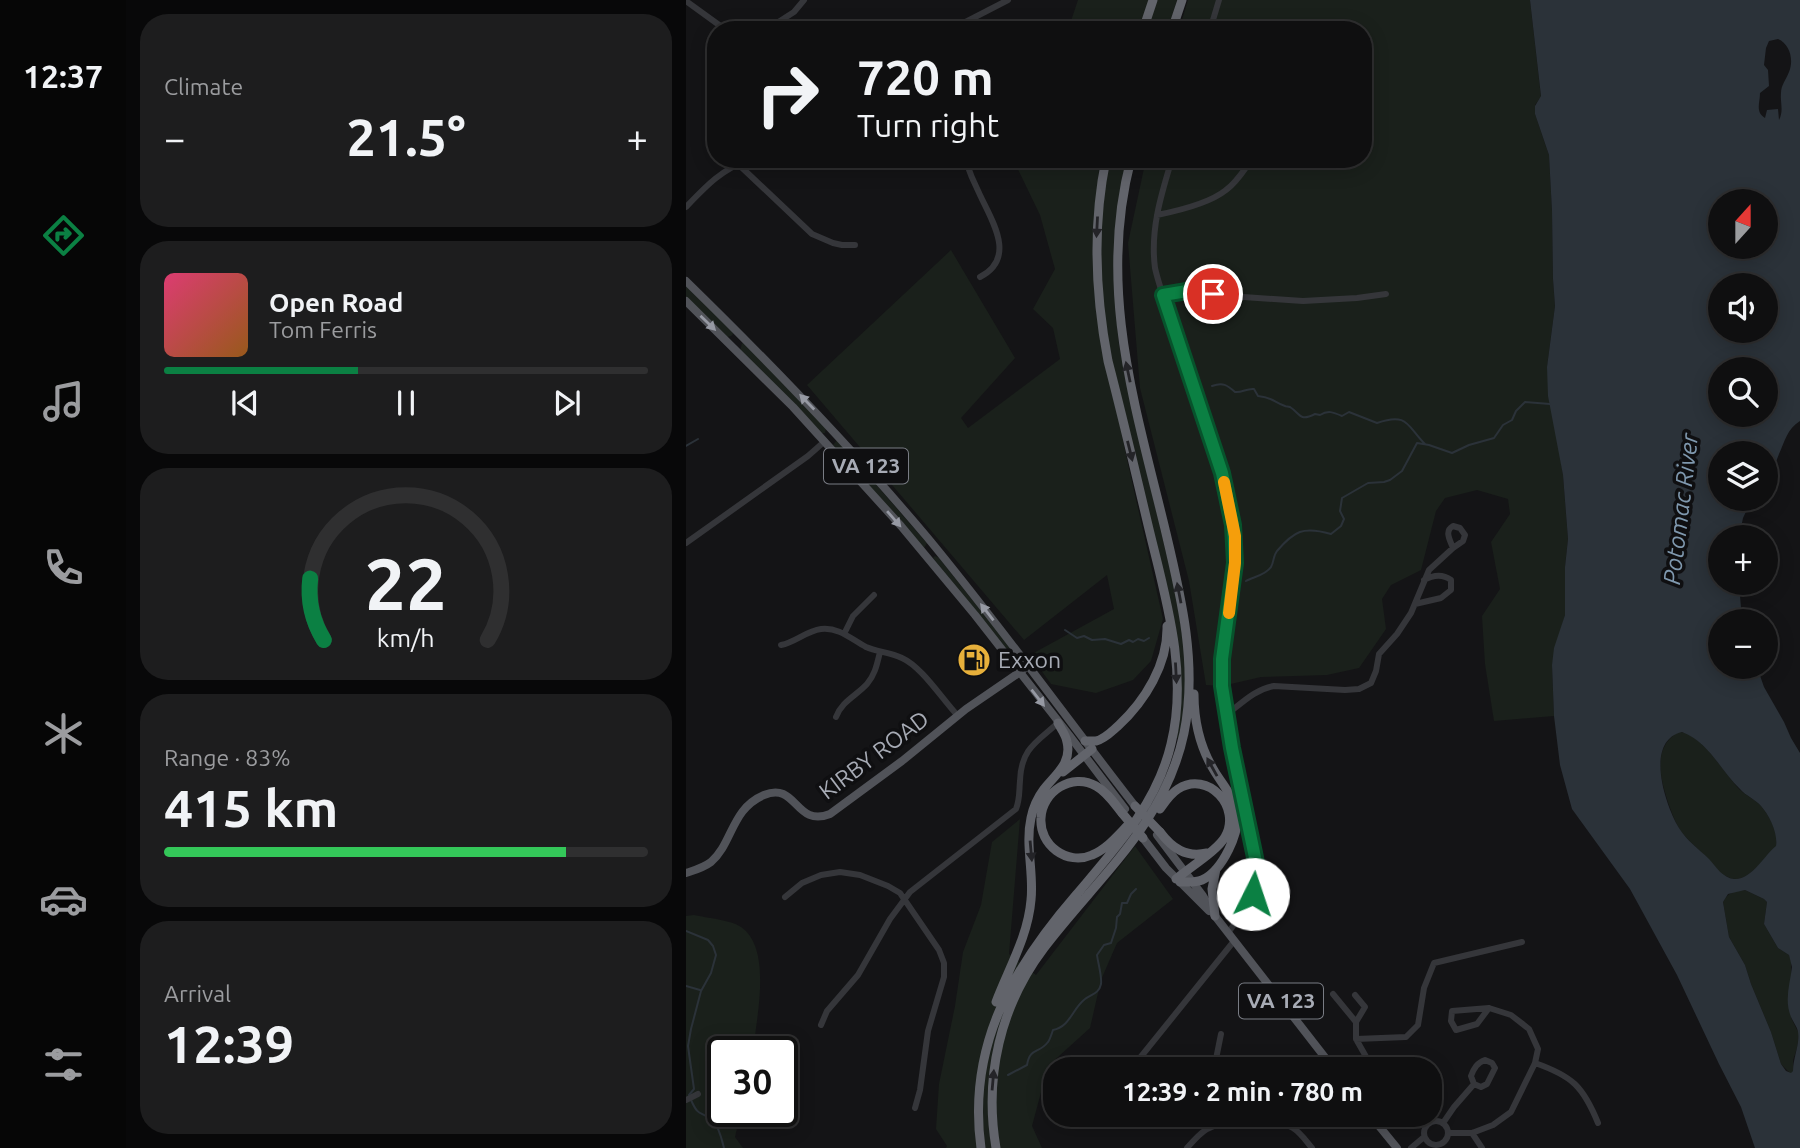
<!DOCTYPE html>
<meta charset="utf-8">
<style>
body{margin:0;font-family:Ubuntu,sans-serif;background:#1d1d1e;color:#f1f3f6;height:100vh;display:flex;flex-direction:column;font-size:26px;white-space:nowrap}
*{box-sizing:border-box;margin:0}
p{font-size:23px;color:#9b9c9f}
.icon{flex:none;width:38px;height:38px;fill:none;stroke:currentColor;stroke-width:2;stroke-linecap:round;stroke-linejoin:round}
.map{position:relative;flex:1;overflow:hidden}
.sheet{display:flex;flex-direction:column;gap:14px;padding:14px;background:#080809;width:560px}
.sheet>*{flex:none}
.banner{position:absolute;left:21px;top:21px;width:665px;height:147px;border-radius:28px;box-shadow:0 4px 18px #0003,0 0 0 2px #2f2f30;background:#0f0f10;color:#f1f3f6;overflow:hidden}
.needle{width:46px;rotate:21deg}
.fabs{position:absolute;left:1022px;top:189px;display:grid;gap:14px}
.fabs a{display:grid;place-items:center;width:70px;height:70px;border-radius:50%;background:#0f0f10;box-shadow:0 4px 18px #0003,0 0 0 2px #2f2f30;font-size:35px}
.speed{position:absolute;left:21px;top:1036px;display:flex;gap:14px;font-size:35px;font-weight:700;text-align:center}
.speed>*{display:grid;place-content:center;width:91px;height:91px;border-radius:50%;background:#0f0f10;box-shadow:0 4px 18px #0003,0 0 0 2px #2f2f30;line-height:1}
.speed .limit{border:4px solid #111;border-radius:10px;background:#fff;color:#111}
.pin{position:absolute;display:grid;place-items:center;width:60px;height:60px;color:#fff;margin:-30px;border:4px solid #fff;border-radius:50%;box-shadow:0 2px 7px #0007}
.me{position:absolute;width:77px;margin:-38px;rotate:4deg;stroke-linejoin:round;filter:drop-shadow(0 0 5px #0008)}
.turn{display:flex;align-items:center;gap:24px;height:147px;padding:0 35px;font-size:32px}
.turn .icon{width:91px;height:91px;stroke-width:2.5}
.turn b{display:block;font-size:49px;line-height:60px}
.big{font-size:52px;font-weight:700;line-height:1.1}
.sheet .tile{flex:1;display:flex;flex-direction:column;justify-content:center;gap:10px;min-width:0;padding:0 24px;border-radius:28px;background:#1d1d1e}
.sheet .dial{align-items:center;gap:0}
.dial svg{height:182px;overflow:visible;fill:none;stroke:#2f2f30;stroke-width:7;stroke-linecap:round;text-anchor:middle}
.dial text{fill:#f1f3f6;stroke:none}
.song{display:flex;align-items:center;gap:21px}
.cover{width:84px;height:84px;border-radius:10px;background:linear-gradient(135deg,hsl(340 70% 55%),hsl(30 70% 35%))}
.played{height:7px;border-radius:4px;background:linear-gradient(90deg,#0b8043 40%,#2f2f30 40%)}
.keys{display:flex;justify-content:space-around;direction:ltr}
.heat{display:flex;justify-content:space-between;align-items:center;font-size:38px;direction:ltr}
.charge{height:10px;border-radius:5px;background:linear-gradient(90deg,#34c759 83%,#2f2f30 0)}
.trip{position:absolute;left:357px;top:1057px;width:399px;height:70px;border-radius:28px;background:#0f0f10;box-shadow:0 4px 18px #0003,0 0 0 2px #2f2f30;font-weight:700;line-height:70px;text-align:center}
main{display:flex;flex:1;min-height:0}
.dock{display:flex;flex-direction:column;width:126px;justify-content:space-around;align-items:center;background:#060606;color:#9b9c9f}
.dock .icon{width:49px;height:49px}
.dock .selected{color:#0b8043}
.dock b{font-size:32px;color:#f1f3f6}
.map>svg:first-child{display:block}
.green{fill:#1a201b}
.water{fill:#2b3239;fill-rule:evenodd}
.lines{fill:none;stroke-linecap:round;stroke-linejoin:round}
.stream{stroke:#2b3239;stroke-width:2}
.minor{stroke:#35363a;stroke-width:6}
.major{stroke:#515359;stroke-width:8}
.highway{stroke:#62646b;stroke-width:9}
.highway-bridge{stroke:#62646b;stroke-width:9}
.oneway{fill:#242428}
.oneway2{fill:#9699a3}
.route-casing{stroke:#07532c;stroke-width:18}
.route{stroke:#0b8043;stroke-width:12}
.slow{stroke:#f59e0b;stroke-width:12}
.labels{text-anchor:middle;stroke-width:7;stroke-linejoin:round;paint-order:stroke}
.shield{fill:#0f0f11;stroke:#797c84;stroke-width:2}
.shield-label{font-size:21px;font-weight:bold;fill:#a7abb5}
.poi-label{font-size:23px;fill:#a7abb5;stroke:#0f0f11;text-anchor:start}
.street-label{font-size:23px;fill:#a7abb5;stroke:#0f0f11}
.water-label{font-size:24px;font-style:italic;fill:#7f98ae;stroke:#0f0f11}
</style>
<main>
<nav class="dock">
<b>12:37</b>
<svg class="icon selected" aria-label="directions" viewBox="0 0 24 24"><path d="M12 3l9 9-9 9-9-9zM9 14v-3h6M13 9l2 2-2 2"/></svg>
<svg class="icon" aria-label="music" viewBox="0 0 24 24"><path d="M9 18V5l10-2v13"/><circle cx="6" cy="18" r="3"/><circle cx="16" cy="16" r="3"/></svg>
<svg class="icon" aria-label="phone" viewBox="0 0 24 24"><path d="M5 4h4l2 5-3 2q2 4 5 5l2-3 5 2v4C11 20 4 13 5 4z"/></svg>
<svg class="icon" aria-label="climate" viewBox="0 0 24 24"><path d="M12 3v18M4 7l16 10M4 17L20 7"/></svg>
<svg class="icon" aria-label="car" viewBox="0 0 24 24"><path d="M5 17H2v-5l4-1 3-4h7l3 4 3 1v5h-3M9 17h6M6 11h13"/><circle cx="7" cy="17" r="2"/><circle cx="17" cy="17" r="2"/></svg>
<svg class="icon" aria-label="filters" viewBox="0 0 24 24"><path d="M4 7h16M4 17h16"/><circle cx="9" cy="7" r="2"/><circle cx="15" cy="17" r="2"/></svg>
</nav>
<section class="sheet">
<div class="tile"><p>Climate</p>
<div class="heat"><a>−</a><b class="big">21.5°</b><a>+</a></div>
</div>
<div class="tile">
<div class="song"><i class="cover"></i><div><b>Open Road</b><p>Tom Ferris</p></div></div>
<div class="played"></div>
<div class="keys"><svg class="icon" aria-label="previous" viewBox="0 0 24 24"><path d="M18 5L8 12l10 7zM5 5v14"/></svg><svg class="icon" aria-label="pause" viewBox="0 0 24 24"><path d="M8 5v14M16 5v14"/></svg><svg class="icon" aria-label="next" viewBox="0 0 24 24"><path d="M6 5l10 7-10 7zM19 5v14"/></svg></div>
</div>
<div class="tile dial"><svg viewBox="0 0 100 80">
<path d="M14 69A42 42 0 1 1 86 69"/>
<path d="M14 69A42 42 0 0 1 8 42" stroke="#0b8043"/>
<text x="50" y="56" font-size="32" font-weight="700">22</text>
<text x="50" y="72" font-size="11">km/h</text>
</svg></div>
<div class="tile"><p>Range · 83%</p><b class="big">415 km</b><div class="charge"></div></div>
<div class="tile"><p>Arrival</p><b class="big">12:39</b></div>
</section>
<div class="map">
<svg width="1114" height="1148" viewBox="0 0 1114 1148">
<rect width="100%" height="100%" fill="#141416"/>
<path class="green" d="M392,0H463L453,30H382Z
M470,0H491L482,30H460Z
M502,0H844L855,97L849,105V114L863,155L866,211L867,279L869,306L861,367L877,475L882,539L879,567V615L866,665L868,716L808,721L799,664L796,616L814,589L805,542L824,514L822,499L791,490L759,498L750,511L735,570L705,585L696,599L700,629L673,668L641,675L575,677L536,686L520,685L503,581L454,388L442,243L460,159H677V30H493Z
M327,159H415L413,170L407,241L410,312L442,464L477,619L465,661L447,680L410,693L365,684L344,655L428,609L421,575L338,640L121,385L265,250L329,358L275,418L282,428L374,359L367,328L347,309L369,269L354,215Z
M422,159H442L429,304L433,345L449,420L492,604L499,657V704L493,738H490L492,653L419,333L413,246Z
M0,286L46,330L47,334L45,336L41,337L0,298Z
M56,343L59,344L140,428L139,433H136L54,351Z
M151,440L241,543L238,548L236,547L147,445Z
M249,556L253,558L328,652L331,658L330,662L247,558Z
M992,732C1015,731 1039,775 1054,790C1061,796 1070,800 1076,807C1084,817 1093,834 1090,847C1079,854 1067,879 1049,879C1036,878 1028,865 1020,857C1012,848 1001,840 994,830C989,822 986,813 983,805C975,780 965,749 992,732Z
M334,819L323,954L350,975L449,846L487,899L431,943L415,980L404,1028L362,1066L346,1126L356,1148H260L261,1146L250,1129L253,1084L269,1006L277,952L295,905L306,842Z
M1059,890L1078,899L1081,902L1078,924L1092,948L1103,955L1105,961V1018L1113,1034L1111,1048L1107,1060V1071L1105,1074L1095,1064L1085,1032L1065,984L1059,965L1043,937L1037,902C1042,892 1049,891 1059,890Z
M8,915C21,918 45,920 55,927C87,949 70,1019 67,1052H37V1111H55L49,1137L57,1148H0V916Z"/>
<path class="water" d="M844,0H1114V421C1101,429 1099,441 1093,454C1090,463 1085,472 1080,480V453H1034V499H1066L1057,518L1053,537H1034V583H1053L1055,608L1059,621H1034V667H1071L1078,687L1098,722L1105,738L1114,753V1148H1069L1055,1107L1033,1064L991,975L944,889L886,809L874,765L868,716L866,665L868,648L879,615V567L882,539L877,475L862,396L861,367L869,306L867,279L866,211L863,155L849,114V106L855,96ZM1092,39C1104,44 1108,60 1103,72C1100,80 1095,85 1095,93C1094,103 1098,110 1093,120L1092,109L1081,110L1079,118C1069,112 1074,103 1074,93L1083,86L1082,70L1078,65L1080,48L1083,41ZM1034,201H1080V247H1034ZM1034,285H1080V331H1034ZM1034,369H1080V415H1034ZM996,732C1022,741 1035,771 1054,789C1060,796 1069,799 1075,806C1084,816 1092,834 1090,846C1079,854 1066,880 1048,879C1037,878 1030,867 1023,859C1013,849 1000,840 993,828C979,805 958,741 996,732ZM1059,890L1078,899L1081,902L1078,924L1092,948L1103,955L1106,967C1104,984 1098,1000 1105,1017C1107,1022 1111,1026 1112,1032C1114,1044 1107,1058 1107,1071L1105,1073L1100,1071L1095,1064L1085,1032L1065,984L1059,965L1043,937L1037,902L1042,894Z"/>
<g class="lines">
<path class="stream" d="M526,386C537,382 541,385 549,392C556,393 561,388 568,389L572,396C586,397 588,402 599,406C600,407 602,406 604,407C615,414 613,422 629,414L634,415C642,410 647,412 656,416L663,412L691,423C722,412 721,426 739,444
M0,446L12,439
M560,581C567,577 580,575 585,567C588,562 587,556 591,551C608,531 617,526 645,534L655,526L658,519L654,511L656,498L682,483L698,482L704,480L716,471L731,443L743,445L766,453L783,445L808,438L817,425L826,420L830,411L839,402L864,404
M379,630L391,638L398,636L406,640L419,639L435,644L443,640L447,642L452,639L458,641L463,638
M0,931L22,940L27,946L30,955L25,973L15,991L5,1029L2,1046L8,1089L3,1095
M0,986L14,990
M322,1075L341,1065C344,1047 353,1054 362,1042C363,1041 366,1033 367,1030C384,1027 386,1009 399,999C405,994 413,994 415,984C416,976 412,963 411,955L418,945L425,943L430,928L431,917L434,914L436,903H441L445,894L450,889
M5,1100C13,1118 14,1110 26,1120C33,1126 36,1140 38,1148"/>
<path class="minor" d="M0,1L40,30
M80,30L108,12L118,0
M264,30L322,0
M524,30L533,0
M279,159C283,171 288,183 294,195C306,221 331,258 294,277
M486,159C475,195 464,230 469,268C474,290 483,312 490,333C510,395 534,457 547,521C558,576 532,629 536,684C539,733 555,781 564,830C567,845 572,862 571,877C569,898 554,916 542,933
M52,164L126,234L147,243L156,245H169
M0,207C21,185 35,170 64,159
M471,215C491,211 524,203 540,190C551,182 558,170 566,159
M477,295L501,291L543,296L617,301L671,298L700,294
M767,526L774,528L779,535L777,541L767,548C764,540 758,531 767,526Z
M0,543L122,456L139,441
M729,604L755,598L765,590V580C757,574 747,575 738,580
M158,634L167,616L188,595
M95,645C110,642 120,631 135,629C153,627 165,639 180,647C191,652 204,652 216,658C236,667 256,699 272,716
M540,715C555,704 569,689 588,686L659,690L673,689L685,683L690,671L693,654L711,634L725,613L743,570L767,548
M150,717C156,701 170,696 181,684C189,675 191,664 194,652
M99,897L116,883L135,875L154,872L174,875L202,886L214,893L253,950L258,963V977L242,1031L234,1090L229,1108
M647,994L670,1022V1039L687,1069
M669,995L679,1007L670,1022
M803,1008L791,1024L770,1030L765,1021L766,1011Z
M135,1025L141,1011L172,975L204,919L224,892L330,809C334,799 333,791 334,781C335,748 351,742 373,722
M670,1039L720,1037L732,1025L738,988L748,963L836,942
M849,1063C886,1076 897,1086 912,1123
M445,1069L548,941
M528,1069L535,1034
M0,1100L12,1094
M527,1115L530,1125
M738 1133a12 12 0 1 1 24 0a12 12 0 1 1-24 0Z
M757,1123L768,1107L788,1084L795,1087L801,1084L809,1068L806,1063L799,1060C791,1063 788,1068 785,1076L788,1084
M763,1133H786L807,1125L825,1112L849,1063L852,1049L843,1029L825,1015L803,1008
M786,1133L796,1148
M501,1148C507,1141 513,1134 521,1129C542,1118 586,1115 607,1128C615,1133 620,1141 626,1148
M725,1148L738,1137"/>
<path class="major" d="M0,281C84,363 165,447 241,537C313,624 379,716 449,806
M0,301L107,407L215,526L289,615L383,735L439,809
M471,835L517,896L529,916L648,1069
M457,838L480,868L523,911
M0,873C9,870 17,868 25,862C47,843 45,809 78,795C111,781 109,828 144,814L216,761L280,709L337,670
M684,1115L711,1148"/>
<path class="highway" d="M457,30L467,0
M486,30L496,0
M399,741C403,741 406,741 410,741C419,739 426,731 432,726C459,701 482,664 481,626
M377,772L406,749
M474,809C479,802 484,794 492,789C522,770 556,807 539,837C531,851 504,867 490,879
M436,813C428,803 421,792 410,786C386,772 356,792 355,818C353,845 381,866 406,855C421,849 432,835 443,824
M474,832C486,848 500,858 521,853
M494,882C501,882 509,883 516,880C536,871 556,831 550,810C547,796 537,785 529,772C514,748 508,722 508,694
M529,916L526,889L530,869
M310,1002C323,968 342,936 345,900C348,873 339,845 345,818C347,808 352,797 358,789C370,774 386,763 381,742C380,735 375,729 372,723
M295,1148C281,1046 326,969 390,895C429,849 471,804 485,744C503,671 479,596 462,525C449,470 436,415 422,361C409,293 406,227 420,159
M310,1148C298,1077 314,1006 358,948C411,878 479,824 498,733C512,665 495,596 479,529C449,405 411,288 445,159"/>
<path class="highway-bridge" d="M449,806L474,832
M436,813L457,838"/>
</g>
<defs><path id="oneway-solid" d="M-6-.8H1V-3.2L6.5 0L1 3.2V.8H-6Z" transform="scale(1.75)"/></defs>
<g class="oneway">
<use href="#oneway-solid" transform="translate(411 227) rotate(93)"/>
<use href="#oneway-solid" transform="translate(442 372) rotate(-102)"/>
<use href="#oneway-solid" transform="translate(444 451) rotate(76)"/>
<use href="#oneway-solid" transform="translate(493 593) rotate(-101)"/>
<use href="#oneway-solid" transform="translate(490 673) rotate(87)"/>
<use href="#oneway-solid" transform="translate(526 767) rotate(-119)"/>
<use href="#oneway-solid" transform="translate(345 851) rotate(85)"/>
<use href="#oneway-solid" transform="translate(307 1080) rotate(-85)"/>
</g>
<g class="oneway2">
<use href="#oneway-solid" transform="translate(22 323) rotate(44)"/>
<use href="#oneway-solid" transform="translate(121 402) rotate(-134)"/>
<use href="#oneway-solid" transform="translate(208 519) rotate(49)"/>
<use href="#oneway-solid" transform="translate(301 612) rotate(-128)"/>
<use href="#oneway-solid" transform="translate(352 698) rotate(52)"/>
</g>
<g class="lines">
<defs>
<path id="route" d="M527,294L501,291L477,295L536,473L547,525L549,563L536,659V686L546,748L571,867L569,886L567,894"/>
</defs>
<use href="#route" class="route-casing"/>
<use href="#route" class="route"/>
<path class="slow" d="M538,482L549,536V563L543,613"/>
</g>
<defs>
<symbol id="fuel-disc" viewBox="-11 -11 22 22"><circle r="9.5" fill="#e7b03b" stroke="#0f0f11"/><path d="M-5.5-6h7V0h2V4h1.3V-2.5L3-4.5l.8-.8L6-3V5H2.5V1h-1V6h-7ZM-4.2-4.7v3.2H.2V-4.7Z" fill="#111"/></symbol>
</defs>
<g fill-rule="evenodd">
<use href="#fuel-disc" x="269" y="641" width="38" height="38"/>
</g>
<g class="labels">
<g class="shield">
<rect x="138" y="448.5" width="84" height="35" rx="5"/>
<rect x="553" y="983.5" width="84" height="35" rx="5"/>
</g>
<g class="shield-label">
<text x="180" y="473">VA 123</text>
<text x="595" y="1008">VA 123</text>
</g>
<g class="poi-label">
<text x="312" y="668">Exxon</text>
</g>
<g class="street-label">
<text transform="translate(188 755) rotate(-37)" y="8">KIRBY ROAD</text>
</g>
<g class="water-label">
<text transform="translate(995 509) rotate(-83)" y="8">Potomac River</text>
</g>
</g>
</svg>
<div class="fabs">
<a><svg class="needle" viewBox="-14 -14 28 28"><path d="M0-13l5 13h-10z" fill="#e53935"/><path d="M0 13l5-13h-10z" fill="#9b9c9f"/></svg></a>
<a><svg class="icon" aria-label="sound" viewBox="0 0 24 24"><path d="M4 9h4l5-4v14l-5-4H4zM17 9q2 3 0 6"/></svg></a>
<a><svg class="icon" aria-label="search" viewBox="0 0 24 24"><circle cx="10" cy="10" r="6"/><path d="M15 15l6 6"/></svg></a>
<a><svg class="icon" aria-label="layers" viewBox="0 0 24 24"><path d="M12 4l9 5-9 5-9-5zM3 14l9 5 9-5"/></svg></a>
<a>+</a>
<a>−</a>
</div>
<div class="speed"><div class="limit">30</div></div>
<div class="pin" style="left:527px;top:294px;background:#d93025"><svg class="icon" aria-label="arrive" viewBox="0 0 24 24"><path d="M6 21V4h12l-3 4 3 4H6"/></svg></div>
<svg class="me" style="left:567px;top:894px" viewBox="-20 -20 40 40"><circle r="19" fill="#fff"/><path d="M0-13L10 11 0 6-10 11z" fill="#0b8043"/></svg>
<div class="trip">12:39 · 2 min · 780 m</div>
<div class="banner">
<div class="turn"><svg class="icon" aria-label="right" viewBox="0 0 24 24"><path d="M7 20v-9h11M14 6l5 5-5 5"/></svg><div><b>720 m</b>Turn right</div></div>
</div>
</div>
</main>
